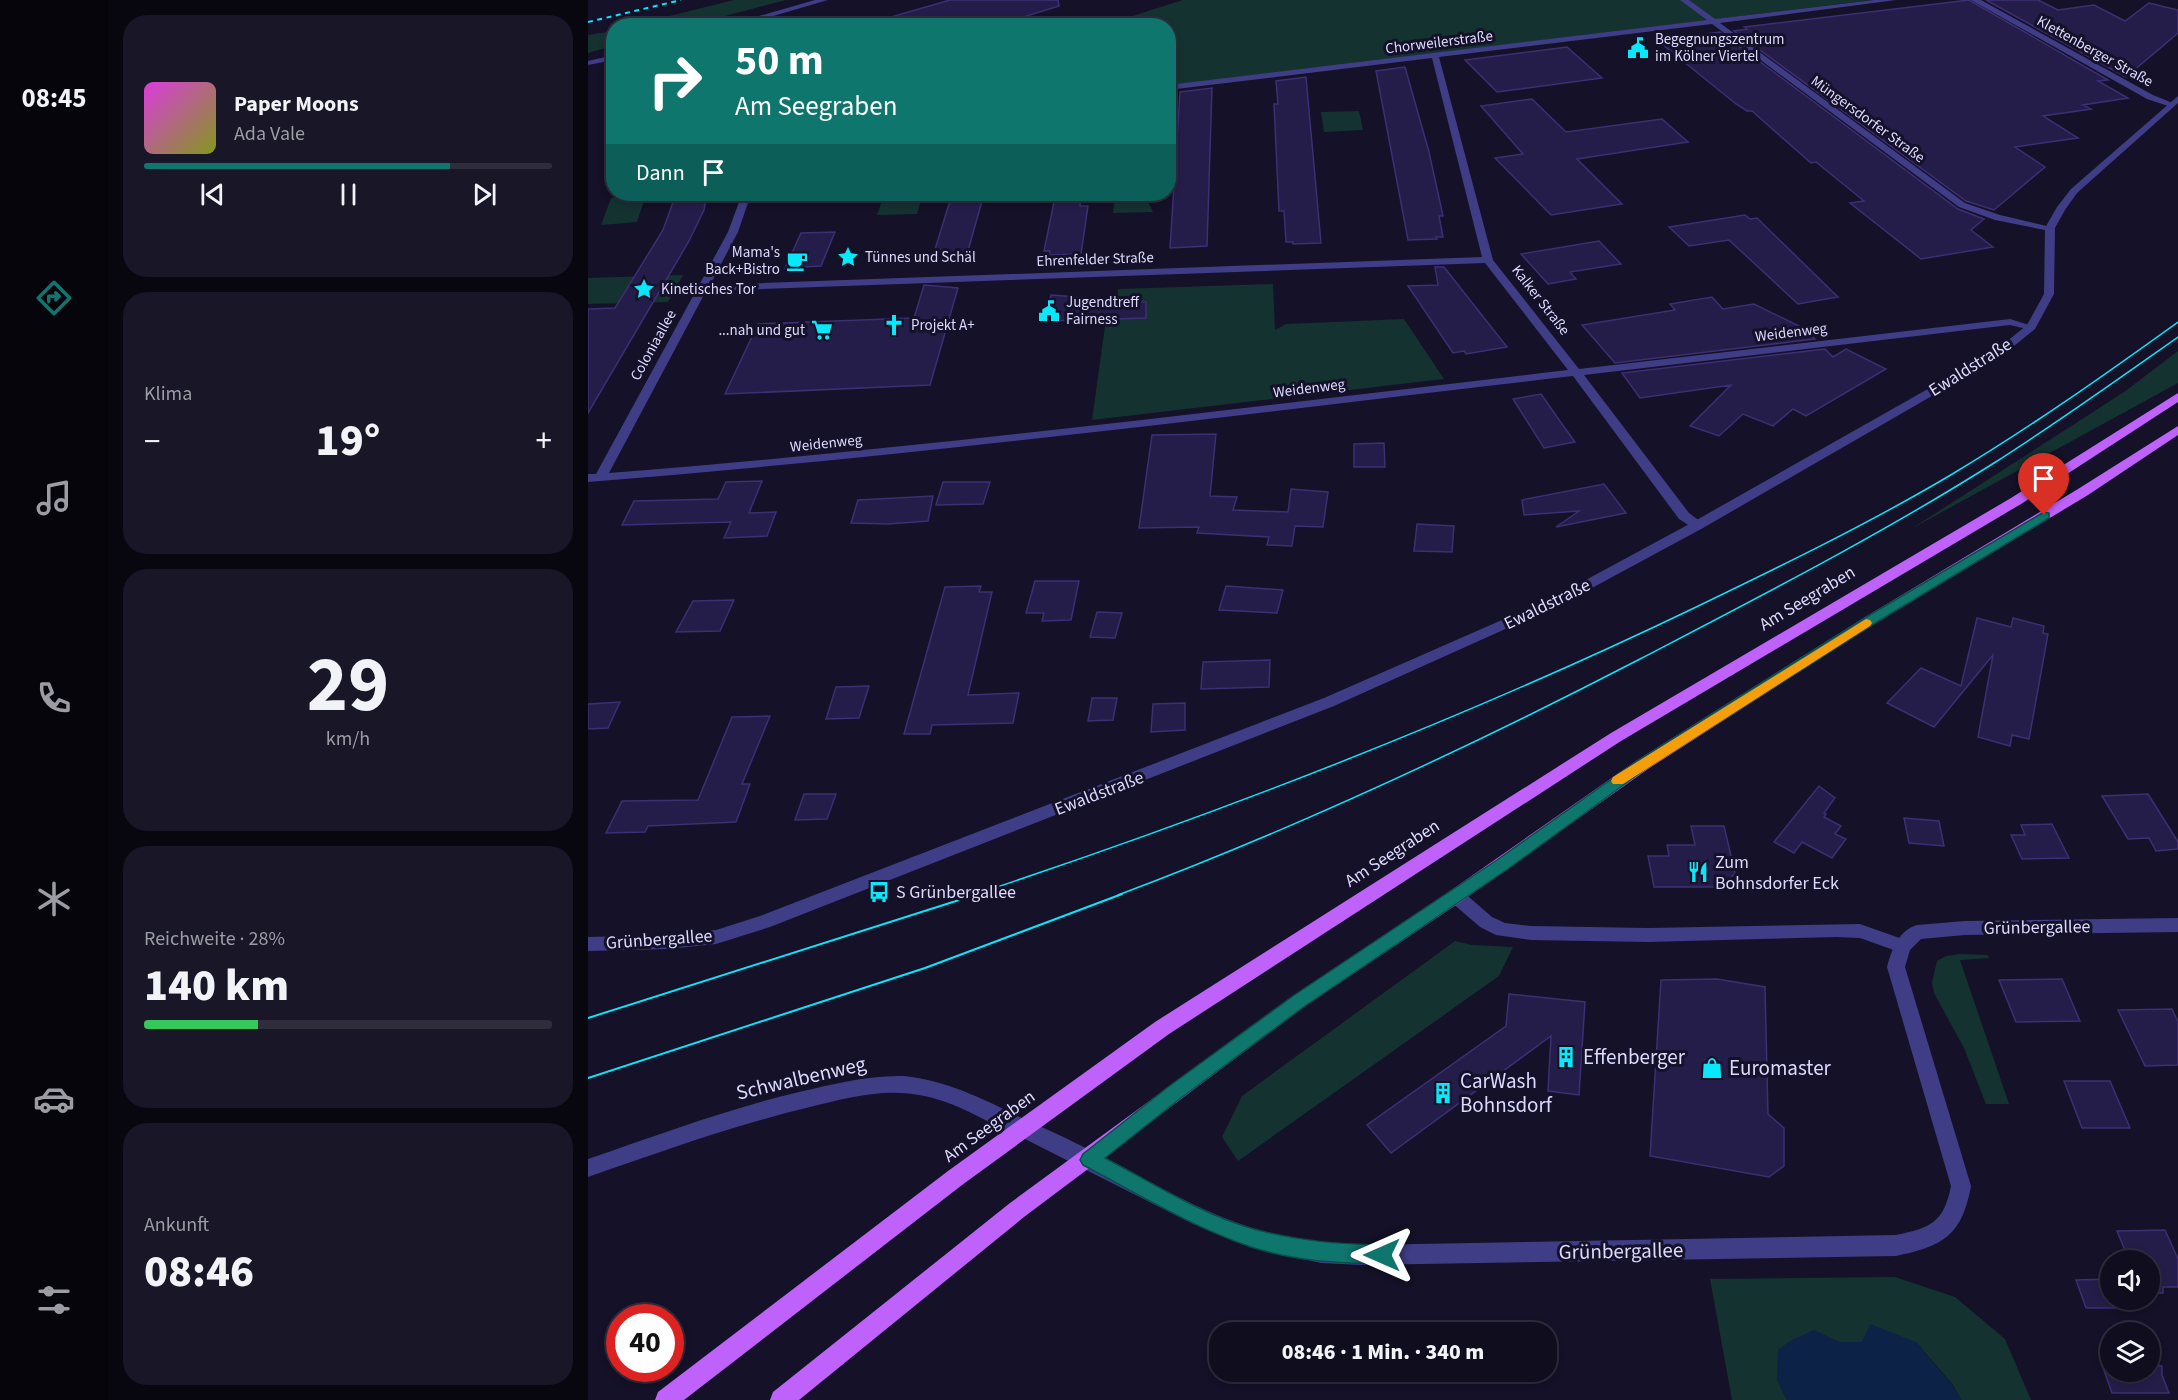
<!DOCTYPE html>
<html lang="de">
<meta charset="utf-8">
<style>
body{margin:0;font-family:"Source Sans 3",sans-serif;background:#181627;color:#f1f3f6;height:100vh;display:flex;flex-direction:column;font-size:22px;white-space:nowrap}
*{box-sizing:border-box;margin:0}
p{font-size:20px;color:#9b9ca4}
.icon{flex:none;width:33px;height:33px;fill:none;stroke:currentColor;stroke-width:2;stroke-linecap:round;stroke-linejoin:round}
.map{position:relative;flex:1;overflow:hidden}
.panel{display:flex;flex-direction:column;gap:15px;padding:15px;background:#080710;width:480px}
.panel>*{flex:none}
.top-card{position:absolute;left:18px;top:18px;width:570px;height:183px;border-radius:24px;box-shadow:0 3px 9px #0003,0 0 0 2px #2f2d3c;background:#0f766e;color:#fff;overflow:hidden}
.controls{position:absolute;left:1512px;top:1250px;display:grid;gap:12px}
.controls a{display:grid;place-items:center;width:60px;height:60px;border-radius:50%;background:#0f0d1e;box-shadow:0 3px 9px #0003,0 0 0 2px #2f2d3c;font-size:30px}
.speed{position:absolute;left:18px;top:1304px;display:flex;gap:12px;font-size:30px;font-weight:700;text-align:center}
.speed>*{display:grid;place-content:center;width:78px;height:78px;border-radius:50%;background:#0f0d1e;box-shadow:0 3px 9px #0003,0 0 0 2px #2f2d3c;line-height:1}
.speed .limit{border:9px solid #d22;background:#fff;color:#111}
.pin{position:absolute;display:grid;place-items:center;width:51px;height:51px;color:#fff;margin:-62px -26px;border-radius:50% 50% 50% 0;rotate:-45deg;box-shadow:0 0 6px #0007}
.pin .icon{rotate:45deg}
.me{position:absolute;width:66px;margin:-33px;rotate:270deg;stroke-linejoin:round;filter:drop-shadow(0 0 4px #0008)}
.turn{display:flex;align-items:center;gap:21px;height:126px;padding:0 30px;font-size:27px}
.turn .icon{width:78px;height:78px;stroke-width:2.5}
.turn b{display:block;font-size:42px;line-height:51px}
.then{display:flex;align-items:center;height:57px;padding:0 30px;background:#0003;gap:12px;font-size:22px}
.big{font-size:45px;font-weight:800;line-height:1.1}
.panel .card{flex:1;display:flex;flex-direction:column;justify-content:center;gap:9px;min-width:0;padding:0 21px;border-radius:24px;background:#181627}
.panel .dial{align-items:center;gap:0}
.dial b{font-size:78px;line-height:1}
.song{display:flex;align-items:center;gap:18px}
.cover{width:72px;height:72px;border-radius:9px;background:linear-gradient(135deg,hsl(300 70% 55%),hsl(70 70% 35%))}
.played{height:6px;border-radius:3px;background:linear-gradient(90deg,#0f766e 75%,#2f2d3c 75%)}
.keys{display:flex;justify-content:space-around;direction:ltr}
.heat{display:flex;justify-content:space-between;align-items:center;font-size:33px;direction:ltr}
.charge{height:9px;border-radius:4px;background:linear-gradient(90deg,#34c759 28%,#2f2d3c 0)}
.trip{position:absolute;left:621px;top:1322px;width:348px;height:60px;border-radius:24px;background:#0f0d1e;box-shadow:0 3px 9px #0003,0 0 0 2px #2f2d3c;font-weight:800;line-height:60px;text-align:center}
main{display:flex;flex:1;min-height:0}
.menu{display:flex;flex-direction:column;width:108px;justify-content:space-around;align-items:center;background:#06050c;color:#9b9ca4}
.menu .icon{width:42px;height:42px}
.menu .on{color:#0f766e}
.menu b{font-size:27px;color:#f1f3f6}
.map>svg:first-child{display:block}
.green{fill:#143230}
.water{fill:#0c2246}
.building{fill:#251d49;stroke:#3c2f74;stroke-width:1.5}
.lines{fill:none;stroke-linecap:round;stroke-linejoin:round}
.minor{fill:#3e3d86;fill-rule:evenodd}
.tertiary{fill:#3e3d86;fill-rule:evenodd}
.primary{fill:#bf62fc;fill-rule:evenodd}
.tram-far1{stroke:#09e7fa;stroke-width:1.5}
.tram{stroke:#09e7fa;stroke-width:2}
.rail{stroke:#09e7fa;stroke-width:2;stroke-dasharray:5 4.5;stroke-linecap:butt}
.route{fill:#0f766e;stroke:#0a4d48;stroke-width:1.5}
.slow{fill:#f59e0b}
.labels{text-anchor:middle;stroke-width:6;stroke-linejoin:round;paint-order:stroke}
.far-poi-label{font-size:15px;fill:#dcd9fe;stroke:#141128;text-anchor:start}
.far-street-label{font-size:15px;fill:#dcd9fe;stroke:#141128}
.street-label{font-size:18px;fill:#dcd9fe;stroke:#141128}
.poi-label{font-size:18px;fill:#dcd9fe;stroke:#141128;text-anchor:start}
.near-poi-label{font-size:21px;fill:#dcd9fe;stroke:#141128;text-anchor:start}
.near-street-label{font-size:21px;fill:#dcd9fe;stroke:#141128}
</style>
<main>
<nav class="menu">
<b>08:45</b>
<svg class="icon on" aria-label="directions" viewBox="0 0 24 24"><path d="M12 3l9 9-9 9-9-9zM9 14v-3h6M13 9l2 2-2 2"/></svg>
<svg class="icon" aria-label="music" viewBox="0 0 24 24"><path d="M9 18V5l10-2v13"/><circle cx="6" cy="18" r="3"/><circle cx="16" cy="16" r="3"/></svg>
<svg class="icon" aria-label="phone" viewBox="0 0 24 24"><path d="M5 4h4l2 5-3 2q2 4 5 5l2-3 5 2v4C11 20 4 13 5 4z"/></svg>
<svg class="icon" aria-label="climate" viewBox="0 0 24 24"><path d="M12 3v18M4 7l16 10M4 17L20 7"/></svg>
<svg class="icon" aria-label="car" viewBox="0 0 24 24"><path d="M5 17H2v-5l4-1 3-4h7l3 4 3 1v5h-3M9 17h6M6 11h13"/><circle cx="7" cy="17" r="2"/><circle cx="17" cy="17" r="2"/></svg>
<svg class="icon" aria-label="filters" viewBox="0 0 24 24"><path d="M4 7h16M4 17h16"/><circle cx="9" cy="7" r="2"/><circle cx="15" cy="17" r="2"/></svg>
</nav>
<section class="panel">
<div class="card">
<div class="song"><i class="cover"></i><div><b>Paper Moons</b><p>Ada Vale</p></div></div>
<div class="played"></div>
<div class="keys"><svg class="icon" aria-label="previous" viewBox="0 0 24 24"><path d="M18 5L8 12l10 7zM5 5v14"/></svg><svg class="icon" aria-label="pause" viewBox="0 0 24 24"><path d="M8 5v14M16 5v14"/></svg><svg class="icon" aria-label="next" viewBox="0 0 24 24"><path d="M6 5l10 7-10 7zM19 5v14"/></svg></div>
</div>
<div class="card"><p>Klima</p>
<div class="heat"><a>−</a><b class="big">19°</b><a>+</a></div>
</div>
<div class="card dial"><b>29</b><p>km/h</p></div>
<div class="card"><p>Reichweite · 28%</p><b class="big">140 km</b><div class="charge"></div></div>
<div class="card"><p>Ankunft</p><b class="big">08:46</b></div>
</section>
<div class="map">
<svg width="1590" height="1400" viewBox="0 0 1590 1400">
<rect width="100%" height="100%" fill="#141128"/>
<path class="green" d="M146,0H198L103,25H45Z
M595,0H1284L581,86L580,26H513Z
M25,31V46L0,53V35Z
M771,111L775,130L736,132L733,112Z
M335,194L329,214L289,215L296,195Z
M527,194H556L565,212L525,213Z
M58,195L49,222L13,225L23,198Z
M95,275L80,302L0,304V278Z
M685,284L687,330L698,324L816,319L856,379L504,420L518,319H528L530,289Z
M1590,351V383L1323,529L1536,392Z
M867,941L884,945L925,947L911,976L650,1161L634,1137L654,1096Z
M1372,954L1399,955L1402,958L1372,960L1421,1104H1398L1376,1048L1346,993L1344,982L1349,961L1358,956Z
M1307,1277L1367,1297L1417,1339L1443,1400H1373L1365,1385L1328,1342H1251L1226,1331L1189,1379L1199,1400H1144L1122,1279Z"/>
<path class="water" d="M1282,1324L1328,1342L1365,1386L1373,1400H1199L1189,1379L1190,1350L1202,1341L1226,1330L1251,1342H1274Z"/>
<path class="building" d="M362,0H470L471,6L406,26H297L296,19Z
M1381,0L1520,80L1510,81L1540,98L1495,105L1503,109L1455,116L1490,138L1427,147L1457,167L1406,210L1378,201L1146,31L1159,29L1156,27Z
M1398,0H1450L1470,10L1506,5L1537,21L1561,3L1590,10V33L1538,77Z
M1132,32L1370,209L1396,219L1383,230L1405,247L1333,259L1262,203L1276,201L1228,162L1223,163L1164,111H1159L1148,104L1069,40Z
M979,47L1014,78L909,92L877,60Z
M817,67L841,152L855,216H851L855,237H848L849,239L820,240L788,71Z
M718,77L733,243L705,244V242H698L696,211H691L686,104H690L688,81Z
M624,88L619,246L582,248L592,92Z
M944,99L978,132L1074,119L1100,142L989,159L1034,204L963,215L907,158L935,154L893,106Z
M88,194H119L116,210L101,241L0,413V309L27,308L75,230Z
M493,196L492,206H500L493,254L461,255L462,251H456L467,197Z
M394,201L378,258L344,259L361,204L364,202Z
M1157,215L1162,219L1169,218L1250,297L1210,304L1141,240L1101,246L1081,227Z
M247,232L233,266L197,268L213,233Z
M1011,241L1033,264L982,272L988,279L960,284L933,254Z
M847,267H856L919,347L878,354L876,351L865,353L820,286L850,285Z
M336,285L370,288L342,385L137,394L170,324L326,318Z
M463,295L558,302V318L458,321Z
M1124,297L1135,309L1166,304L1215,328L1227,339L1027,363L994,325L1087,310L1082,304Z
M1237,349L1245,357L1258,349L1298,369L1218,416L1205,409L1185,426L1155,414L1131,436L1102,426L1143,385L1052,398L1034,373Z
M953,394L969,417L987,442L956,448L925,399Z
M628,434L622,496L649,497L645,510L700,512L703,489L740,492L735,527L707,526L704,546L679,545L681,537L609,533L611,527L551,528L564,435Z
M796,443L797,467H766V444Z
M174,481L161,513L188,512L179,536L136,538L143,522L34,525L46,501L130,499L138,482Z
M355,482H402L395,504L348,505Z
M1016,484L1038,513L968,527L991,511L936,515L934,500Z
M345,496L340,521L300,524L263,523L270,500Z
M829,524L866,526L864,552L826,551Z
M447,581H491L483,620L454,621L456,613H438Z
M393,586L391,592H404L380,695L431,693L425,723L344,725L342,734H316L357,587Z
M638,586L695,590L689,613L631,610Z
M146,600L132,631L88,632L105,601Z
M509,612L534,613L527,638L502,637Z
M1389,618L1423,627L1425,618L1456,626L1455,633L1460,634L1441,739L1424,735L1422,746L1390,737L1405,655L1346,727L1299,703L1333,668L1373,686Z
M682,660L681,687L613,689L615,662Z
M281,686L271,718L238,719L248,687Z
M504,698H529L525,720L500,721Z
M32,702L20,728L0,729V704Z
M597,703V730L563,732L565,704Z
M182,716L154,784H162L148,822L60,826L57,832L18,833L34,801L110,800L144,717Z
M1231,786L1247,798L1236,813L1238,814L1236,817L1253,826L1247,834L1258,839L1244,858L1214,842L1206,853L1186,842Z
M216,794H248L239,819L207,820Z
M1560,794L1590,842V849L1568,851L1561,838L1540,839L1514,796Z
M1316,818L1351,821L1356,846L1321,843Z
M1464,824L1481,858L1434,859L1423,835H1437L1433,825Z
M1103,826H1136L1147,873L1135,887H1066L1060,856H1081L1079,845H1107Z
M1129,979L1177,987L1180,1114L1196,1128V1166L1181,1177L1062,1156L1073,980Z
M1474,979L1492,1021L1428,1022L1411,980Z
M921,994L997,1002L991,1095L960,1091L963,1036L803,1153L779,1125L918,1026Z
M1584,1009L1590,1022V1065L1557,1066L1530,1010Z
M1476,1081H1522L1542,1128H1494Z
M1577,1230L1590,1259V1287H1575V1293H1562V1260H1541L1529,1231Z
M1522,1279V1299H1541L1545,1308H1498L1488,1280Z
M1514,1365H1522V1371H1562V1366H1574V1375L1581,1393H1524Z"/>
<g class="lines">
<path class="minor" d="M227,0H240L151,26H136Z
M1092,0H1101L1127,19L1286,0H1308L1132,23L1377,203L1412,215L1467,228L1462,231L1407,220L1371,207L1124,24L851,57L905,260L991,369L1422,319L1448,327L1443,330L1422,325L996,375L1101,513L1117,525L1115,528H1105L1091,519L985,376C657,414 329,456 0,482V474H8L140,232L154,194H163L150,232L122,285L894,257L844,58L580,90V85L1119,20ZM897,263L980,370C661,407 341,448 21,473L118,291Z
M1383,0H1393L1565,95L1587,104L1583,107L1559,99Z
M26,55V60L0,65V61Z
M868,889L874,891L904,917L917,923L943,926L1060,928L1272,924L1320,941L1323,946L1320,951L1314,953L1272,938L1248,937L1060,942L943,940L908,935L892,927L862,901L859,896L862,891Z
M316,1076C362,1081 402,1102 443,1123L446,1129L443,1135L436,1138C400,1124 369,1101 331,1095C293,1088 255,1099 218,1108C144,1126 72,1152 0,1177V1159C70,1135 139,1109 211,1092C246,1084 280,1075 316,1076Z"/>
<path class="tertiary" d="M1590,96V103L1489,193L1477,210L1467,228L1466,294L1447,329L1415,355L1115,528L1004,588L933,622L746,706L182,927L128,944L80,949L0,951V937L80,935L128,930L172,916L736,698L923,616L994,582L1105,522L1407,351L1439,325L1456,294L1457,228L1469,207L1483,189Z
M1590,918V932L1377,935L1333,939L1322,950L1317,967L1383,1186C1374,1235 1356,1246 1308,1256L773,1265L733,1263L665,1248L605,1224L429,1135L426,1129L429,1123L436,1120C515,1150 584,1202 664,1228C699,1239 737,1243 773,1245L1308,1235C1343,1228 1356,1222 1363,1186L1299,967C1304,949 1310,931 1329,925L1377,921Z"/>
<path class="primary" d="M1590,393V402L1433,504L1033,741L581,1034L374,1185L96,1400H67L70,1392L360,1171L567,1022L1023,733L1423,498Z
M1590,426V435L1500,495L1289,622L1060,769L874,901L717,1006L436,1217L211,1400H182L185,1392L422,1203L705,996L862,891L1048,761L1279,616L1490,489Z"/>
<path class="tram-far1" d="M385,895C630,814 871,721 1104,609C1191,567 1278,525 1361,476C1440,429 1515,376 1590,322
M530,895C709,828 882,747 1052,659C1171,597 1292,535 1406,463C1469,423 1529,380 1590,337"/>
<path class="tram" d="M0,1018L390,894
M0,1078L337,968L534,894"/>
<path class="rail" d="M0,22L93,0"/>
</g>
<path class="route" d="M1456,512L1461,513V518L1289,622L1059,768L920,869L717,1006L593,1098L517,1158C565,1183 614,1215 666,1229C710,1241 750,1244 794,1245L801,1248L804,1255L801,1261L794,1264C750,1263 706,1261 663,1247C604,1227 550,1194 495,1165L492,1160L495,1154L580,1087L705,996L909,860L1049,761L1280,616Z"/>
<path class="slow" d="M1278,619L1282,620L1284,623L1282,626L1035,784H1025L1023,781L1025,777Z"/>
<defs>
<symbol id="civic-bare" viewBox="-9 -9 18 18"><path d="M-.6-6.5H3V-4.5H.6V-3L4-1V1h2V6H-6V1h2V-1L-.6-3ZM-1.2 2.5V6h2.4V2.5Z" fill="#09e7fa" stroke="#141128" stroke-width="2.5" paint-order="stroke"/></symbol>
<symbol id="sight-bare" viewBox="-9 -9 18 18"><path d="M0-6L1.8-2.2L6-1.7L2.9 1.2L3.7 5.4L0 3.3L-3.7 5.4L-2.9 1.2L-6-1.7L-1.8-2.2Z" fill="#09e7fa" stroke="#141128" stroke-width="2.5" paint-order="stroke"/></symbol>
<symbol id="cafe-bare" viewBox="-9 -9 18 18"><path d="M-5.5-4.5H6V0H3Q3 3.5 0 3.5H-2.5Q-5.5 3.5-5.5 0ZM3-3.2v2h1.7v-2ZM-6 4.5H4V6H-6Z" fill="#09e7fa" stroke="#141128" stroke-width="2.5" paint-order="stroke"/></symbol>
<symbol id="church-bare" viewBox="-9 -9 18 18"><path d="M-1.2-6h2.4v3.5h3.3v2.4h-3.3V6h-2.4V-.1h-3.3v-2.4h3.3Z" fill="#09e7fa" stroke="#141128" stroke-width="2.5" paint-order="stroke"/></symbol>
<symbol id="supermarket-bare" viewBox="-9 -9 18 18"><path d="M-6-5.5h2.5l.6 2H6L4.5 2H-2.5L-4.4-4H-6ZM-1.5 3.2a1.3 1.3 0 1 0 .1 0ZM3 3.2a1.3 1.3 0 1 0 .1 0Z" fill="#09e7fa" stroke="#141128" stroke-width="2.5" paint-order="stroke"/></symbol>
<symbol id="restaurant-bare" viewBox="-9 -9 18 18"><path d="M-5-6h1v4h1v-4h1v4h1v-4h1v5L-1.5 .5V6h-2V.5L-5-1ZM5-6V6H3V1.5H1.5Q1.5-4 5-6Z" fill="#09e7fa" stroke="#141128" stroke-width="2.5" paint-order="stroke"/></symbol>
<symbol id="bus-bare" viewBox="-9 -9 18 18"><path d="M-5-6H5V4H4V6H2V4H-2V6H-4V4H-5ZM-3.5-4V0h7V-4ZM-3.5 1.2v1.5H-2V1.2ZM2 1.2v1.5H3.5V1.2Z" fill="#09e7fa" stroke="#141128" stroke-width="2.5" paint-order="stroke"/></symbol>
<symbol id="building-bare" viewBox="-9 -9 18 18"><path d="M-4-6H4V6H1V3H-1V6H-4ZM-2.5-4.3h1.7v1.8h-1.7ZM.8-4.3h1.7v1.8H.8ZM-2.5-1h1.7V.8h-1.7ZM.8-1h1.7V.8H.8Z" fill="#09e7fa" stroke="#141128" stroke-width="2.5" paint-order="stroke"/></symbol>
<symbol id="shop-bare" viewBox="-9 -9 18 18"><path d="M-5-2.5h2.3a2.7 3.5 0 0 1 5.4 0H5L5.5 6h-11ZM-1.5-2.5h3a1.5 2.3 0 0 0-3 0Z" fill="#09e7fa" stroke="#141128" stroke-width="2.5" paint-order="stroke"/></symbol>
</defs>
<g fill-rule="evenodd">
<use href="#civic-bare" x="1035" y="33" width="30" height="30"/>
<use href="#sight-bare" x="245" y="242" width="30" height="30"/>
<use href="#cafe-bare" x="194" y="246" width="30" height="30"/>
<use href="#sight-bare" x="41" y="274" width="30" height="30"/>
<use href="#civic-bare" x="446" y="296" width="30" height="30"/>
<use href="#church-bare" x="291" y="310" width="30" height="30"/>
<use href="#supermarket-bare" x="219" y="315" width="30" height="30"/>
<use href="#restaurant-bare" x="1095" y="857" width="30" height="30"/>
<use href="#bus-bare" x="276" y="877" width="30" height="30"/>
<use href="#building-bare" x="963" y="1042" width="30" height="30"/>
<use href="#shop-bare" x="1109" y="1053" width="30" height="30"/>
<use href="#building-bare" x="840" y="1078" width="30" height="30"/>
</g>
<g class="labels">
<g class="far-poi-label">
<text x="1067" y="44">Begegnungszentrum<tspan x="1067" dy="17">im Kölner Viertel</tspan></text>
<text x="192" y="257" text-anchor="end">Mama's<tspan x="192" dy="17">Back+Bistro</tspan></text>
<text x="277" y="262">Tünnes und Schäl</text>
<text x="73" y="294">Kinetisches Tor</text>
<text x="478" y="307">Jugendtreff<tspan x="478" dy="17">Fairness</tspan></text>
<text x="323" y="330">Projekt A+</text>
<text x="217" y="335" text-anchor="end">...nah und gut</text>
</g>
<g class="far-street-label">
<text transform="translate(851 42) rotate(-7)" y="5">Chorweilerstraße</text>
<text transform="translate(1507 51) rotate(29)" y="5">Klettenberger Straße</text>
<text transform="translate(1280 119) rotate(36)" y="5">Müngersdorfer Straße</text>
<text transform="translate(507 259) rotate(-2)" y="5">Ehrenfelder Straße</text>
<text transform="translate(953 300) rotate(52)" y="5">Kalker Straße</text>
<text transform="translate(1203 332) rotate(-7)" y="5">Weidenweg</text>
<text transform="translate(65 345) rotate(-61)" y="5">Coloniaallee</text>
<text transform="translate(721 388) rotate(-7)" y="5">Weidenweg</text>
<text transform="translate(238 443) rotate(-6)" y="5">Weidenweg</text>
</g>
<g class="street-label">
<text transform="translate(1382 367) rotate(-32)" y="6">Ewaldstraße</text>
<text transform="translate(1219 598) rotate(-31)" y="6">Am Seegraben</text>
<text transform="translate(959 604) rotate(-26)" y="6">Ewaldstraße</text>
<text transform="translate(511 793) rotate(-21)" y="6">Ewaldstraße</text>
<text transform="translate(804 853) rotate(-33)" y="6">Am Seegraben</text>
<text transform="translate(1449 927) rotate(-1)" y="6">Grünbergallee</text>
<text transform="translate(71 939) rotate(-4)" y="6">Grünbergallee</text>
<text transform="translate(401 1126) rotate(-36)" y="6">Am Seegraben</text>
</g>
<g class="poi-label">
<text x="1127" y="868">Zum<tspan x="1127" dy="21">Bohnsdorfer Eck</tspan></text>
<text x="308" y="898">S Grünbergallee</text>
</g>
<g class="near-poi-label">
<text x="995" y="1064">Effenberger</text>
<text x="1141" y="1075">Euromaster</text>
<text x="872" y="1088">CarWash<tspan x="872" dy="24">Bohnsdorf</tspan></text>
</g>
<g class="near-street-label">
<text transform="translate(213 1078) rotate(-13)" y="7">Schwalbenweg</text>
<text transform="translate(1033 1251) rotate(-1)" y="7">Grünbergallee</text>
</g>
</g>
</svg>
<div class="controls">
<a><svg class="icon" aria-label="sound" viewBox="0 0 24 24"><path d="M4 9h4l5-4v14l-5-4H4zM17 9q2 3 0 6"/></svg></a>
<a><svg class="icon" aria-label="layers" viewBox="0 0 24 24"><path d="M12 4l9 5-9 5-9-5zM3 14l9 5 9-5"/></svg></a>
</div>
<div class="speed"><div class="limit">40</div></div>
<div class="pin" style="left:1456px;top:515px;background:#d93025"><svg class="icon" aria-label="arrive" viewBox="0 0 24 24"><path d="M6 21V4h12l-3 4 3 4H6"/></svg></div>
<svg class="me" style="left:794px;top:1255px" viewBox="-20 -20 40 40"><path d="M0-17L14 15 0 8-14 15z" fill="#0f766e" stroke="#fff" stroke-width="4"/></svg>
<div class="trip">08:46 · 1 Min. · 340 m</div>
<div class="top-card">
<div class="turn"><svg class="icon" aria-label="right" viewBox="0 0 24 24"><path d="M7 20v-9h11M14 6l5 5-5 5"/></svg><div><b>50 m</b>Am Seegraben</div></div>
<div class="then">Dann<svg class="icon" aria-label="arrive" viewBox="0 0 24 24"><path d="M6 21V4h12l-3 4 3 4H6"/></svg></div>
</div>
</div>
</main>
